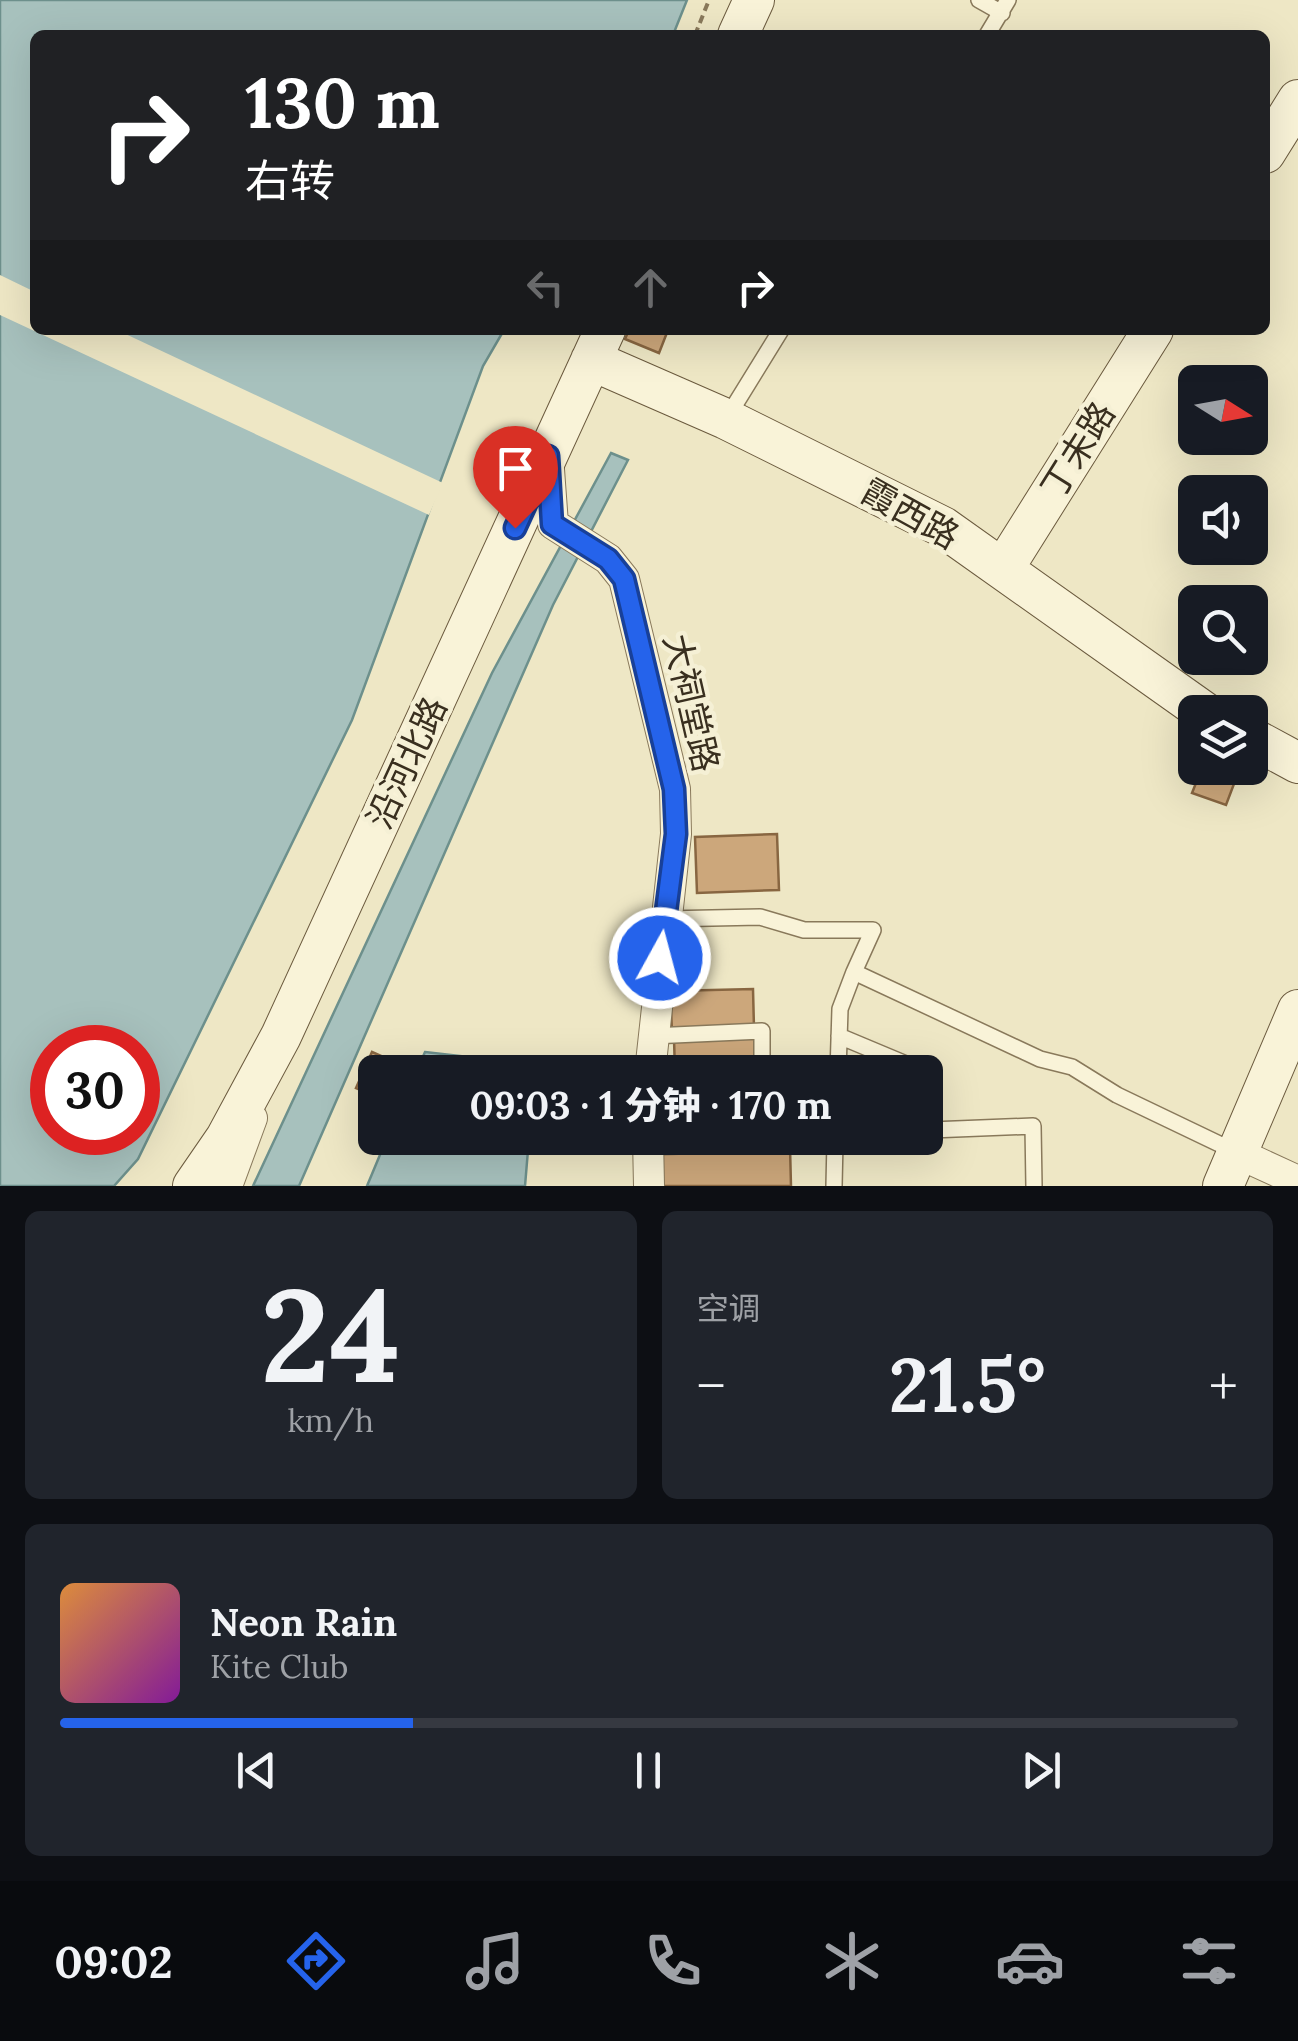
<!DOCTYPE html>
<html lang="zh">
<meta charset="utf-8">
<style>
body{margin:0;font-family:Lora,"Noto Sans SC",serif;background:#20242c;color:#f1f3f6;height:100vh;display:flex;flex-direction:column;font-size:38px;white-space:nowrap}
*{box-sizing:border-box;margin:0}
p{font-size:32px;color:#9ea1a6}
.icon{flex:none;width:55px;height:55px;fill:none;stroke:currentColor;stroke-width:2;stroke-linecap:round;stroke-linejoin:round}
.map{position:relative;height:1186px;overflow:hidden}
.sheet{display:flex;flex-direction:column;gap:25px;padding:25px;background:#0d0f14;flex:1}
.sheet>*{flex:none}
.top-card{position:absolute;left:30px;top:30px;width:1240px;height:305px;border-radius:15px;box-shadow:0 10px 40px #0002;background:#202124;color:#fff;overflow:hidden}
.needle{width:65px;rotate:101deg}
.buttons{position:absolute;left:1178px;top:365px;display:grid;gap:20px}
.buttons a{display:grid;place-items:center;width:90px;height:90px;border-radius:15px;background:#171b24;box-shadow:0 10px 40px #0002;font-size:50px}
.speed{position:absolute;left:30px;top:1025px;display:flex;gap:20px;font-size:50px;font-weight:700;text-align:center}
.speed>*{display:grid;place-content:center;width:130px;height:130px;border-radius:50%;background:#171b24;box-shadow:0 10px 40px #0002;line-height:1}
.speed .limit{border:15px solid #d22;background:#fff;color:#111}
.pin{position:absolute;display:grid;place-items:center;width:85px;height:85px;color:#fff;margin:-102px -42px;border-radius:50% 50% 50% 0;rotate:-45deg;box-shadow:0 0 10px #0007}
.pin .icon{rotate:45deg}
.me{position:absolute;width:110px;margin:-55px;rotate:7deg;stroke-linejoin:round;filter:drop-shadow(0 0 8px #0008)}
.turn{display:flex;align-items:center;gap:35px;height:210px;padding:0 50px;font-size:45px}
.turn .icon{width:130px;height:130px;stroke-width:2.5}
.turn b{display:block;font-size:70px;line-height:85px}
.lanes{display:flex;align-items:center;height:95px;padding:0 50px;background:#0003;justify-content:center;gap:50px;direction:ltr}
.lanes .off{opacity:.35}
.big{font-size:75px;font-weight:800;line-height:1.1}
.sheet .tile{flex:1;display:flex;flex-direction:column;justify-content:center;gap:15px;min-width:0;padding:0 35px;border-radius:15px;background:#20242c}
.sheet .dial{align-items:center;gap:0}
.dial b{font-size:130px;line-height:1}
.song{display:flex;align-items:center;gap:30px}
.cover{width:120px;height:120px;border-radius:15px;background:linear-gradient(135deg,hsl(30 70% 55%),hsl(290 70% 35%))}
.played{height:10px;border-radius:5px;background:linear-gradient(90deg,#2563eb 30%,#363941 30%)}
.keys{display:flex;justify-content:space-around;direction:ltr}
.heat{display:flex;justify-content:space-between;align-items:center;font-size:55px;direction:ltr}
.sheet .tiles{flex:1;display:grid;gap:25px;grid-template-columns:1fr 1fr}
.tile:last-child{grid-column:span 2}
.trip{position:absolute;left:358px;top:1055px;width:585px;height:100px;border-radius:15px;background:#171b24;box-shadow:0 10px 40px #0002;font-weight:800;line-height:100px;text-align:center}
.tab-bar{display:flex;height:160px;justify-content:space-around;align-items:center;background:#090b0e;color:#9ea1a6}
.tab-bar .icon{width:70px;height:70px}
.tab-bar .on{color:#2563eb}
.tab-bar b{font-size:45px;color:#f1f3f6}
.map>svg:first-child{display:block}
.water{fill:#a7c1bd;stroke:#6d908c;stroke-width:2.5;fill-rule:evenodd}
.pier{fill:#eee7c5}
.building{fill:#cca77b;stroke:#886641;stroke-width:2.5}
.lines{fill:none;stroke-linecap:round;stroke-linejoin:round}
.lane-casing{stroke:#89795b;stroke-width:18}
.street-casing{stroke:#89795b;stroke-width:32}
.secondary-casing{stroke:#6b5a3e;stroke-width:42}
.path{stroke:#89795b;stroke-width:4;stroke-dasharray:8 5;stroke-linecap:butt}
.lane{stroke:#f9f3d8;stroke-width:15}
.street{stroke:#f9f3d8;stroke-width:30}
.secondary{stroke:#f9f3d8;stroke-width:40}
.route-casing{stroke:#184099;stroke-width:25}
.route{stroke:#2563eb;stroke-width:18}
.labels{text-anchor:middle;stroke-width:9;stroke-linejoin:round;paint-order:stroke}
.street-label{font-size:35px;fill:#392f1f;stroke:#f5f0d5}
</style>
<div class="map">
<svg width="1298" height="1186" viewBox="0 0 1298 1186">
<rect width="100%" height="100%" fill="#eee7c5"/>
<path class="water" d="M0,0H687L673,35H35V330H504L483,366L352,720L138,1159L114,1186H0ZM52,1048H138V1132H52Z
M611,453L628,460L553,605L299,1186H253L492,673Z
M425,1052L537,1065L536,1072H416Z
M387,1138H529L525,1186H367Z"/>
<path class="pier" d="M0,275L35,292V330H117L443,483L429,515L0,315Z"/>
<path class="building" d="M629,330H668L659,353L625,339Z
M1202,768H1240L1226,805L1192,793Z
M777,834L779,890L697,893L695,837Z
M753,989L754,1028L672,1031L670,991Z
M756,1036L757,1072H675L674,1039Z
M372,1052L395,1062L390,1072H375V1096L356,1088Z
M790,1147L791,1186H661L660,1151Z"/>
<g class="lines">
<defs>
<path id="lane" d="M979,0L1002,13
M987,35L1008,0
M728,416L781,330
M664,919L760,917L804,930H873L854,972L1040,1059L1072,1067L1117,1095L1236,1152
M652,1036L762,1031V1072
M839,1036L925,1072
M838,1072L840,1009L854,972
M925,1111L931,1130L1033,1126L1034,1186
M648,1147L835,1141L834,1186"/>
<path id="street" d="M548,456L553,524L608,559L624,579L675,789L676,834L650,1072
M648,1138L649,1186
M1237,1153L1298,1181
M227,1186L252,1118"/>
<path id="secondary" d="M738,35L754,0
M1265,153L1298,100
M591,360L726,419L943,527L1204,712
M1003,569L1153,330
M1250,737L1298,763
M193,1186L226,1138L281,1036L605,330
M1223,1186L1298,1010"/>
</defs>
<use href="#lane" class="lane-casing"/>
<use href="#street" class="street-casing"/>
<use href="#secondary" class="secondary-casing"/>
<path class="path" d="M695,35L709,0"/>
<use href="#lane" class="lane"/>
<use href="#street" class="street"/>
<use href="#secondary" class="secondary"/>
</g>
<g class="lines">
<defs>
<path id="route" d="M515,528L548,456L552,524L608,559L624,579L674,789L676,834L660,958"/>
</defs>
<use href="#route" class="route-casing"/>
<use href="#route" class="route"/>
</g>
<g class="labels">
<g class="street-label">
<text transform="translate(1078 450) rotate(-58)" y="12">丁未路</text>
<text transform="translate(910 514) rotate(29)" y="12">霞西路</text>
<text transform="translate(691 703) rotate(77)" y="12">大祠堂路</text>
<text transform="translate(407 763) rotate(-65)" y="12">沿河北路</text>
</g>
</g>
</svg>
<div class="buttons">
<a><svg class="needle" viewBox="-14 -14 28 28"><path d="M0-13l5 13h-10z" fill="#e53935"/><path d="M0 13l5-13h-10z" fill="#9ea1a6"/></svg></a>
<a><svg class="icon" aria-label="sound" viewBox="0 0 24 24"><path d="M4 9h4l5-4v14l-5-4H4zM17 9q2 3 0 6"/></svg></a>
<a><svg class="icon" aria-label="search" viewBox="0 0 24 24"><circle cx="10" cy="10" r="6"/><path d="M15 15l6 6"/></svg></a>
<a><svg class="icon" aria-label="layers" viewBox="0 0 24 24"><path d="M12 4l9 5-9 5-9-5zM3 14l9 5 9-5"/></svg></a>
</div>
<div class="speed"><div class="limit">30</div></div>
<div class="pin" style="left:515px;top:528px;background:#d93025"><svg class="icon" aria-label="arrive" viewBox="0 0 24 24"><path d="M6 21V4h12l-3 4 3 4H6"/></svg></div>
<svg class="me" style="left:660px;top:958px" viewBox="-20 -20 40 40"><circle r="17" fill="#2563eb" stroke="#fff" stroke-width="3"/><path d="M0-11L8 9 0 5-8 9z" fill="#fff"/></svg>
<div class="trip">09:03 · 1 分钟 · 170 m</div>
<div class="top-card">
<div class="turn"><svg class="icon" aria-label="right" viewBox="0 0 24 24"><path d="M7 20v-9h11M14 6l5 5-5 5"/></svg><div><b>130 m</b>右转</div></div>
<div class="lanes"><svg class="icon off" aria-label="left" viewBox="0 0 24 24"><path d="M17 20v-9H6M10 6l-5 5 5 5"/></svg><svg class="icon off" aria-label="ahead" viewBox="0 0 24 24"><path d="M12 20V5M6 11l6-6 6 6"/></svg><svg class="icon" aria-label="right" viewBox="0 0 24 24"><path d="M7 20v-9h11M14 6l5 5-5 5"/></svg></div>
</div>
</div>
<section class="sheet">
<div class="tiles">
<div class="tile dial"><b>24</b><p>km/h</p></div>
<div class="tile"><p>空调</p>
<div class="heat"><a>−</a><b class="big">21.5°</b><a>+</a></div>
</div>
<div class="tile">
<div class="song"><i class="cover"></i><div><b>Neon Rain</b><p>Kite Club</p></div></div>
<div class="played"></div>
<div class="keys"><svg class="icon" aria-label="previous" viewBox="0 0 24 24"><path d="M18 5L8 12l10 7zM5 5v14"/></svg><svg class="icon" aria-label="pause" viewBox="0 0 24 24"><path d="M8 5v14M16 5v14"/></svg><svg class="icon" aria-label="next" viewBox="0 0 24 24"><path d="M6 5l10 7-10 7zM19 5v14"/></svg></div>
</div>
</div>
</section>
<nav class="tab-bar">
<b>09:02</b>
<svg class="icon on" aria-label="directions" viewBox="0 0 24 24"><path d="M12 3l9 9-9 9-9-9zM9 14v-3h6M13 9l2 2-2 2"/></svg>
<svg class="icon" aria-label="music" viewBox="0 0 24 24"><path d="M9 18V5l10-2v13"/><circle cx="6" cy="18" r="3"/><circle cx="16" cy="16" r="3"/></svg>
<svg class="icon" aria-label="phone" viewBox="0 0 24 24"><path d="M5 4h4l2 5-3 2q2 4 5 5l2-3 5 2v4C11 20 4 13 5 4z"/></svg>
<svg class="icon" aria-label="climate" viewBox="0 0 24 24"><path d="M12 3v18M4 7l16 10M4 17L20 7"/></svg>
<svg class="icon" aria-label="car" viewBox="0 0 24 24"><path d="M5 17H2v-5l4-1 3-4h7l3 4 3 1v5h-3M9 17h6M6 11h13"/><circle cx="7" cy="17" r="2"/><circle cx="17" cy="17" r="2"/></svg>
<svg class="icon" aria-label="filters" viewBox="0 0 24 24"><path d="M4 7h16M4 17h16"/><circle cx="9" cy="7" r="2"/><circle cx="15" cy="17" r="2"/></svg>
</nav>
